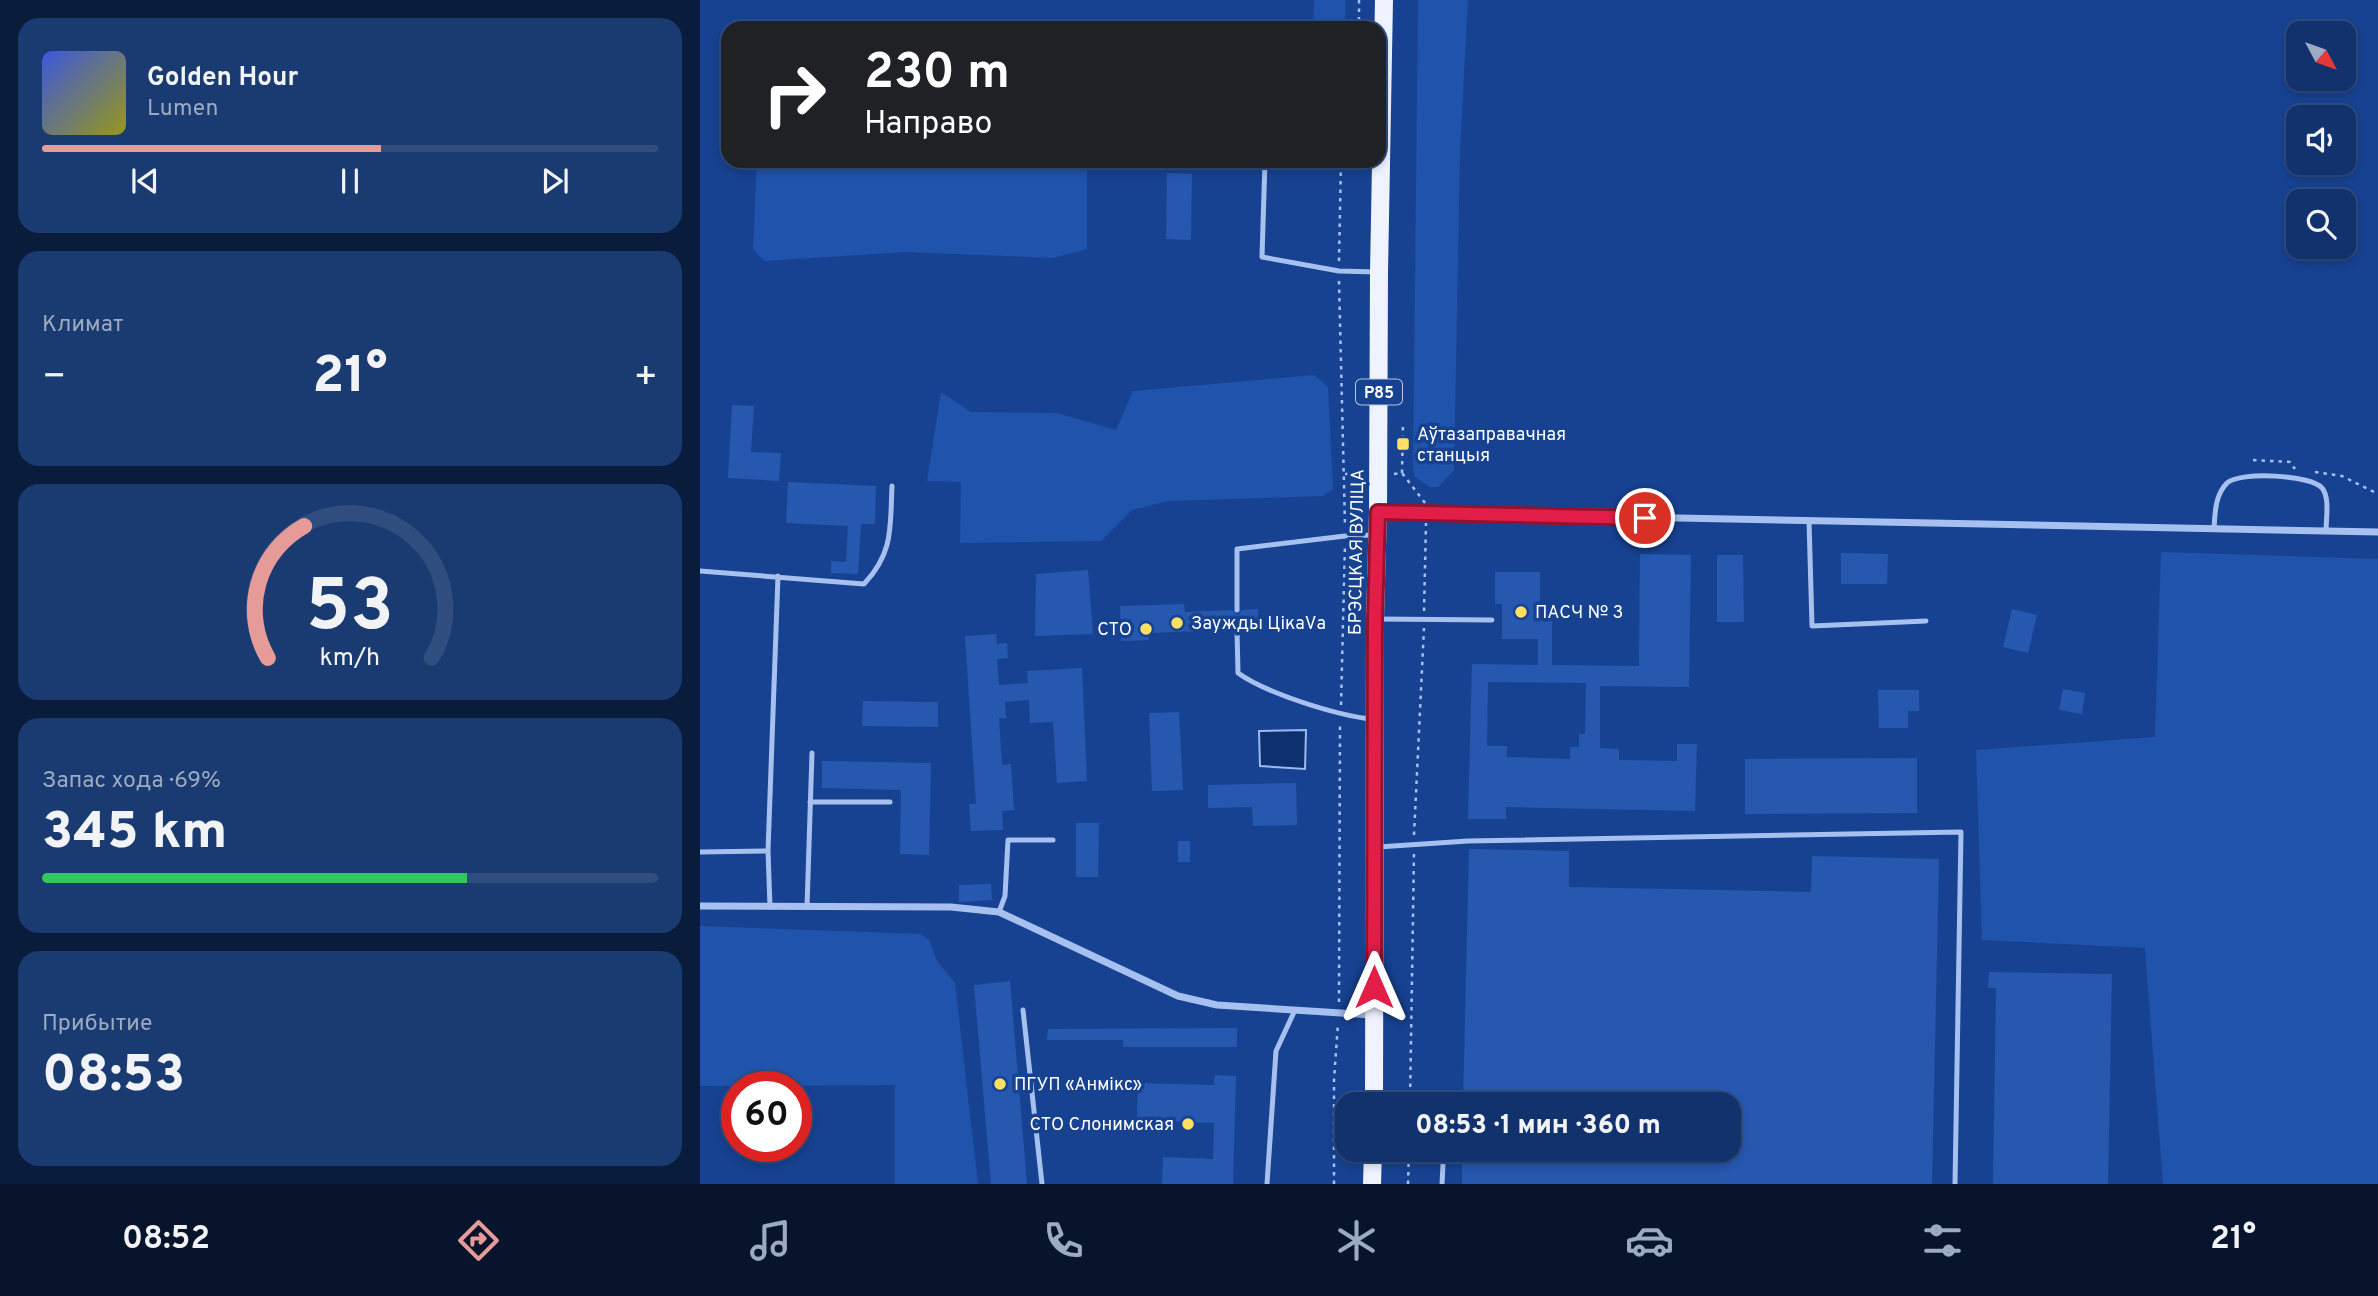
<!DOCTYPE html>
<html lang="ru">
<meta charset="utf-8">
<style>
body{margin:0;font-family:Overpass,sans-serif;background:#1a3a72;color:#f1f3f6;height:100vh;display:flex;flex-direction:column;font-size:26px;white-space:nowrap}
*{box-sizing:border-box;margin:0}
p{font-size:23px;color:#9caac2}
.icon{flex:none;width:38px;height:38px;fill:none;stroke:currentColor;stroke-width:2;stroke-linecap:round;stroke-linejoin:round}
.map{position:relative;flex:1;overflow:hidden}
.sheet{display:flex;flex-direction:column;gap:18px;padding:18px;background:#091c3c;width:700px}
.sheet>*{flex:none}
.banner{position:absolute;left:21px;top:21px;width:665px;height:147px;border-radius:21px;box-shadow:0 4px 10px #0003,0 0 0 2px #304d80;background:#202124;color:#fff;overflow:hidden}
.needle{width:46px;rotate:131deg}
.controls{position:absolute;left:1586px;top:21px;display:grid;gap:14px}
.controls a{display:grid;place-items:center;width:70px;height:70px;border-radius:14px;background:#11326d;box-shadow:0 4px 10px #0003,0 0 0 2px #304d80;font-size:35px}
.speed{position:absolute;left:21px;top:1071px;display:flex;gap:14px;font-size:35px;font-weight:700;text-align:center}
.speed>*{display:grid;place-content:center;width:91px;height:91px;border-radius:50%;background:#11326d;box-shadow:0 4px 10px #0003,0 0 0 2px #304d80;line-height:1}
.speed .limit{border:10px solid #d22;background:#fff;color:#111}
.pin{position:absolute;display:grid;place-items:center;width:60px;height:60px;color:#fff;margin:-30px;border:4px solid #fff;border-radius:50%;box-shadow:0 2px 7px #0007}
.me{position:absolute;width:77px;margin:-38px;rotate:0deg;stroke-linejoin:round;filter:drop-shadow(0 0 5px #0008)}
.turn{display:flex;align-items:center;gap:24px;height:147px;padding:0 28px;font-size:32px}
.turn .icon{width:91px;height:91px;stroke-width:2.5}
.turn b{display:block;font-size:49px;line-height:60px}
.big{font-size:52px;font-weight:800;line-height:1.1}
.sheet .widget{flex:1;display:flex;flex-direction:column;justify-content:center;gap:10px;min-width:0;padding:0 24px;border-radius:21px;background:#1a3a72}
.sheet .dial{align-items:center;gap:0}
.dial svg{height:182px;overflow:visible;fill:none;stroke:#304d80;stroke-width:7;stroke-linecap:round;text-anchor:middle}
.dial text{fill:#f1f3f6;stroke:none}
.song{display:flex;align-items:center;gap:21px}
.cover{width:84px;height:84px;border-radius:10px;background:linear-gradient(135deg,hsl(230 70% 55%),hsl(60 70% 35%))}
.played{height:7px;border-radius:4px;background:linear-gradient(90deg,#e69b98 55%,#304d80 55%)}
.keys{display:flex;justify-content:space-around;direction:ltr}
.heat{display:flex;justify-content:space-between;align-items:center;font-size:38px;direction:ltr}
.charge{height:10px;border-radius:5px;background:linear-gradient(90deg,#34c759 69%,#304d80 0)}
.trip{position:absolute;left:635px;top:1092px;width:406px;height:70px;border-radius:21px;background:#11326d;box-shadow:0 4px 10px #0003,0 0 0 2px #304d80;font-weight:800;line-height:70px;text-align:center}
.tab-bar{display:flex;height:112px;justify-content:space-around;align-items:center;background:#07142c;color:#9caac2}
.tab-bar .icon{width:49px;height:49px}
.tab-bar .active{color:#e69b98}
.tab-bar b{font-size:32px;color:#f1f3f6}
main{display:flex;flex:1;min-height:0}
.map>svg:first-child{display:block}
.green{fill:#2053ab}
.water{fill:#0f306e;stroke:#98baf2;stroke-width:2}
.building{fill:#2658b0;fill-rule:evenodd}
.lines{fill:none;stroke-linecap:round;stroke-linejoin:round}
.path{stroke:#a6c1f0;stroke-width:2.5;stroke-dasharray:3.5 5;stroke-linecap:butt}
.lane{stroke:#a6c1f0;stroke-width:5}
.street{stroke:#a6c1f0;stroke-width:7}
.primary{stroke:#eef3ff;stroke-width:18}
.route-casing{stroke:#92132f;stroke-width:18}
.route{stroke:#e11d48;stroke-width:12}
.poi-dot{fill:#ffdf64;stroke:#174291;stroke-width:2.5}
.labels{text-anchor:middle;stroke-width:7;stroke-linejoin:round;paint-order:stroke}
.shield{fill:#174291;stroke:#b9c6de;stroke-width:2}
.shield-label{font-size:16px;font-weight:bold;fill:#fff}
.poi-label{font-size:18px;fill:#fff;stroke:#174291;text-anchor:start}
.street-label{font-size:18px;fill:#fff;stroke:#174291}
</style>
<main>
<section class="sheet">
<div class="widget">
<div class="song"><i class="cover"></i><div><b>Golden Hour</b><p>Lumen</p></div></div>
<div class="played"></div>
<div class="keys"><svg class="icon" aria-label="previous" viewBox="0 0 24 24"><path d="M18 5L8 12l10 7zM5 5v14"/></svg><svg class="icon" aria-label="pause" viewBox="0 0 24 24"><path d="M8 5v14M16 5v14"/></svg><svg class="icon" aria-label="next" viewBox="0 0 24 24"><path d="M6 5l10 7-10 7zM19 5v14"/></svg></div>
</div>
<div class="widget"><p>Климат</p>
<div class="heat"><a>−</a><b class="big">21°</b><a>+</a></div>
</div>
<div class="widget dial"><svg viewBox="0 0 100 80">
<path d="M14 69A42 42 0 1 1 86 69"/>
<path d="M14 69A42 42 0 0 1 30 11" stroke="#e69b98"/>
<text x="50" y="56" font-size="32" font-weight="700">53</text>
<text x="50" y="72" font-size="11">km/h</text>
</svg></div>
<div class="widget"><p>Запас хода · 69%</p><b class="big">345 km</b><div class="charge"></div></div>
<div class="widget"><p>Прибытие</p><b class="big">08:53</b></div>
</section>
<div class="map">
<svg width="1678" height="1184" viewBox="0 0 1678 1184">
<rect width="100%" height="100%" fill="#174291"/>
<path class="green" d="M614,0H645V28H613Z
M718,0H768L760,150L754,470L738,487H730L715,477L713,470Z
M57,161H387V249L353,258L207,252L64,261L53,249Z
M614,375L628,387L633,489L623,496L468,501L432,510L401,541L260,543L261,482L227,481L241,392L271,412L357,413L416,430L433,391Z
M1461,552L1678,559V1184H1463L1445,948L1282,940L1276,750L1455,737Z
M0,926L221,934L229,940L237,961L255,983L278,1184H195V1085L0,1086Z"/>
<path class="water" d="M606,730L605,769L560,766L559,731Z"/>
<path class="building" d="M467,173L492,174L491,240L466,239Z
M32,405L54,406L51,452L81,453L79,481L28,478Z
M88,482L176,486L175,524H161L158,574L131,573V561L146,562L148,526L86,523Z
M1141,553L1188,554L1187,584H1141Z
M940,554L991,555L989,687L900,686V748L919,749V760L977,761V744H997L995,811L806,807V819H768L772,664L838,665V639H802V604H795V572H840V620H852V665L939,666ZM788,682L886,683L885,734H879V747H870V759L807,757V746H787Z
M1017,555H1043L1044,622H1017Z
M388,570L393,634L335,636L336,574Z
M484,604L485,612L532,610L538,615L542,610L558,609V629H542L536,625L532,630L449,633V640L421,641L420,606Z
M1312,609L1337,615L1328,653L1303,647Z
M296,634L297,644L307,643L308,658L297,659L299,685L328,683L327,671L382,668L387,781L357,783L353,722L330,723L329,700L305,702L306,718H299L302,765L311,764L314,810L302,811L303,830L271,831L269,804H276L265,636Z
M1363,689L1385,693L1382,714L1359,710Z
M1178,690H1219V711H1208V728H1179Z
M163,701L238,702V727L162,726Z
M479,712L483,790L452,791L449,713Z
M1217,758V813L1045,814V759Z
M122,761L231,763L229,855L200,854L201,790L122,788Z
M596,783L597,825L553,826L552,807L508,808V785Z
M376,823H399L398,877H376Z
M478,841H490V862H478Z
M769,849L869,851V887L1111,892L1112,856L1239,859L1232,1184H762V1150H1029V1104H763Z
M291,884L292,900L259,902V885Z
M1289,972L1412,974L1408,1184H1293L1296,988H1288Z
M310,981L327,1184H291L274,985Z
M537,1028V1047H423V1040H347L348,1029Z
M515,1075L536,1076L533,1184H462L463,1157L513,1159L514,1123L437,1120L438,1083L514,1085Z"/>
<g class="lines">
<path class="path" d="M659,0V28
M639,261L641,161
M639,281L645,526
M1553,460L1590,462L1595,469
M1615,472L1642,476L1678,494
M702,473L703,422
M645,474H663
M694,474L702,473L725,503
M724,611L726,523
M641,705L645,544
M714,835L724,628
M639,1002L640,722
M710,1104L714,852
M634,1184V1080L638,1023
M708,1184L709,1150"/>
<path class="lane" d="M565,161L562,257L639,271L676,272
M1109,521L1112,626L1226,621
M1514,529C1515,513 1515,495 1527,483C1540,471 1611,475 1622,488C1630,497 1626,520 1626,531
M0,571L164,584C194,552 190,527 192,486
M537,610V549L645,536L674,535
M678,619L792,620
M537,630L538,673C566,693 635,715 671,719
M110,802H190
M678,847L768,841L1261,832L1255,1184
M0,852L68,851
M70,907L68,851L78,576
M107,907L112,753
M299,912L305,896L308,840H353
M323,1010L342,1184
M740,1150L743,1164L742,1184
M567,1184L576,1051L595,1010"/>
<path class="street" d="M679,512L1678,532
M0,906L251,907L299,912L478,996L517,1005L672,1015"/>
<path class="primary" d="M674,1104L675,619L678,512L679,272L684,0
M672,1184L673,1150"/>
</g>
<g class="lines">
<defs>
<path id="route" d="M674,987L675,619L678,512L945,518"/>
</defs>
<use href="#route" class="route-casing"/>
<use href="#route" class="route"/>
</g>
<g class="poi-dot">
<rect x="696" y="437" width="14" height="14" rx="3.5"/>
<circle cx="821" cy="612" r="7"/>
<circle cx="477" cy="623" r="7"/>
<circle cx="446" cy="629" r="7"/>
<circle cx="300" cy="1084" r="7"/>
<circle cx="488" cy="1124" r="7"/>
</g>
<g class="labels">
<rect class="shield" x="656" y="379.5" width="46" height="25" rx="5"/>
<g class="shield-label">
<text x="679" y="398">Р85</text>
</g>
<g class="poi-label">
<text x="717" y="440">Аўтазаправачная<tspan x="717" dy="21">станцыя</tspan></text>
<text x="835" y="618">ПАСЧ № 3</text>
<text x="491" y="629">Заужды ЦікаVа</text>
<text x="432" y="635" text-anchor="end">СТО</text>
<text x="314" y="1090">ПГУП «Анмікс»</text>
<text x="474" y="1130" text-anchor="end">СТО Слонимская</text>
</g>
<g class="street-label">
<text transform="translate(656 552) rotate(-89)" y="6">БРЭСЦКАЯ ВУЛІЦА</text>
</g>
</g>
</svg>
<div class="controls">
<a><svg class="needle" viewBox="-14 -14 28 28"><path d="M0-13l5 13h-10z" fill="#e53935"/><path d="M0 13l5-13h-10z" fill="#9caac2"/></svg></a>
<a><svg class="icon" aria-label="sound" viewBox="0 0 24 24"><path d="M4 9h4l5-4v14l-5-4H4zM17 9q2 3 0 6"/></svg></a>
<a><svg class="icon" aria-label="search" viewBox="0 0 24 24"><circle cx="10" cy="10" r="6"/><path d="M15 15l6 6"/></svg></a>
</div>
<div class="speed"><div class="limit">60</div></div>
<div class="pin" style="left:945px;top:518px;background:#d93025"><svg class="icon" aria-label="arrive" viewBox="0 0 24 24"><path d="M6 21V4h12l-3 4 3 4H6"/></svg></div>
<svg class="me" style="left:674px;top:987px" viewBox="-20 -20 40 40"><path d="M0-17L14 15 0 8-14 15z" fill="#e11d48" stroke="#fff" stroke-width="4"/></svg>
<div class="trip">08:53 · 1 мин · 360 m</div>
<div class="banner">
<div class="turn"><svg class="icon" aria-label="right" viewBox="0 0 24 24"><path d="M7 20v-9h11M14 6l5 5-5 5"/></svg><div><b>230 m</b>Направо</div></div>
</div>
</div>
</main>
<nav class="tab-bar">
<b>08:52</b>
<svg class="icon active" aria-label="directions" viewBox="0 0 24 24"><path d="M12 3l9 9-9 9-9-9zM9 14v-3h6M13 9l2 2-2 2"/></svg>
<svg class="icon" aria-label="music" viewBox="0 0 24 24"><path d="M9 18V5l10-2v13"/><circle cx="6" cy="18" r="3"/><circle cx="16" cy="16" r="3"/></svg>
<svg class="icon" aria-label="phone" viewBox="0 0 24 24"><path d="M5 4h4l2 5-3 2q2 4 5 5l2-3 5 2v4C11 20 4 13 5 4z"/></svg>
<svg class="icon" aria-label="climate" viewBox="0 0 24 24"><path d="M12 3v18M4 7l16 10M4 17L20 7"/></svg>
<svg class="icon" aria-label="car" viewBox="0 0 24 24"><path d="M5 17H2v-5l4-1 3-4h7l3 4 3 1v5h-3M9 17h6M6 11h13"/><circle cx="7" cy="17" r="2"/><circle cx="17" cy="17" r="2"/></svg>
<svg class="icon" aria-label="filters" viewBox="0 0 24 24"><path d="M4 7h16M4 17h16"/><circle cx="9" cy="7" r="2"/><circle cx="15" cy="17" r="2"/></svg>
<b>21°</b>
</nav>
